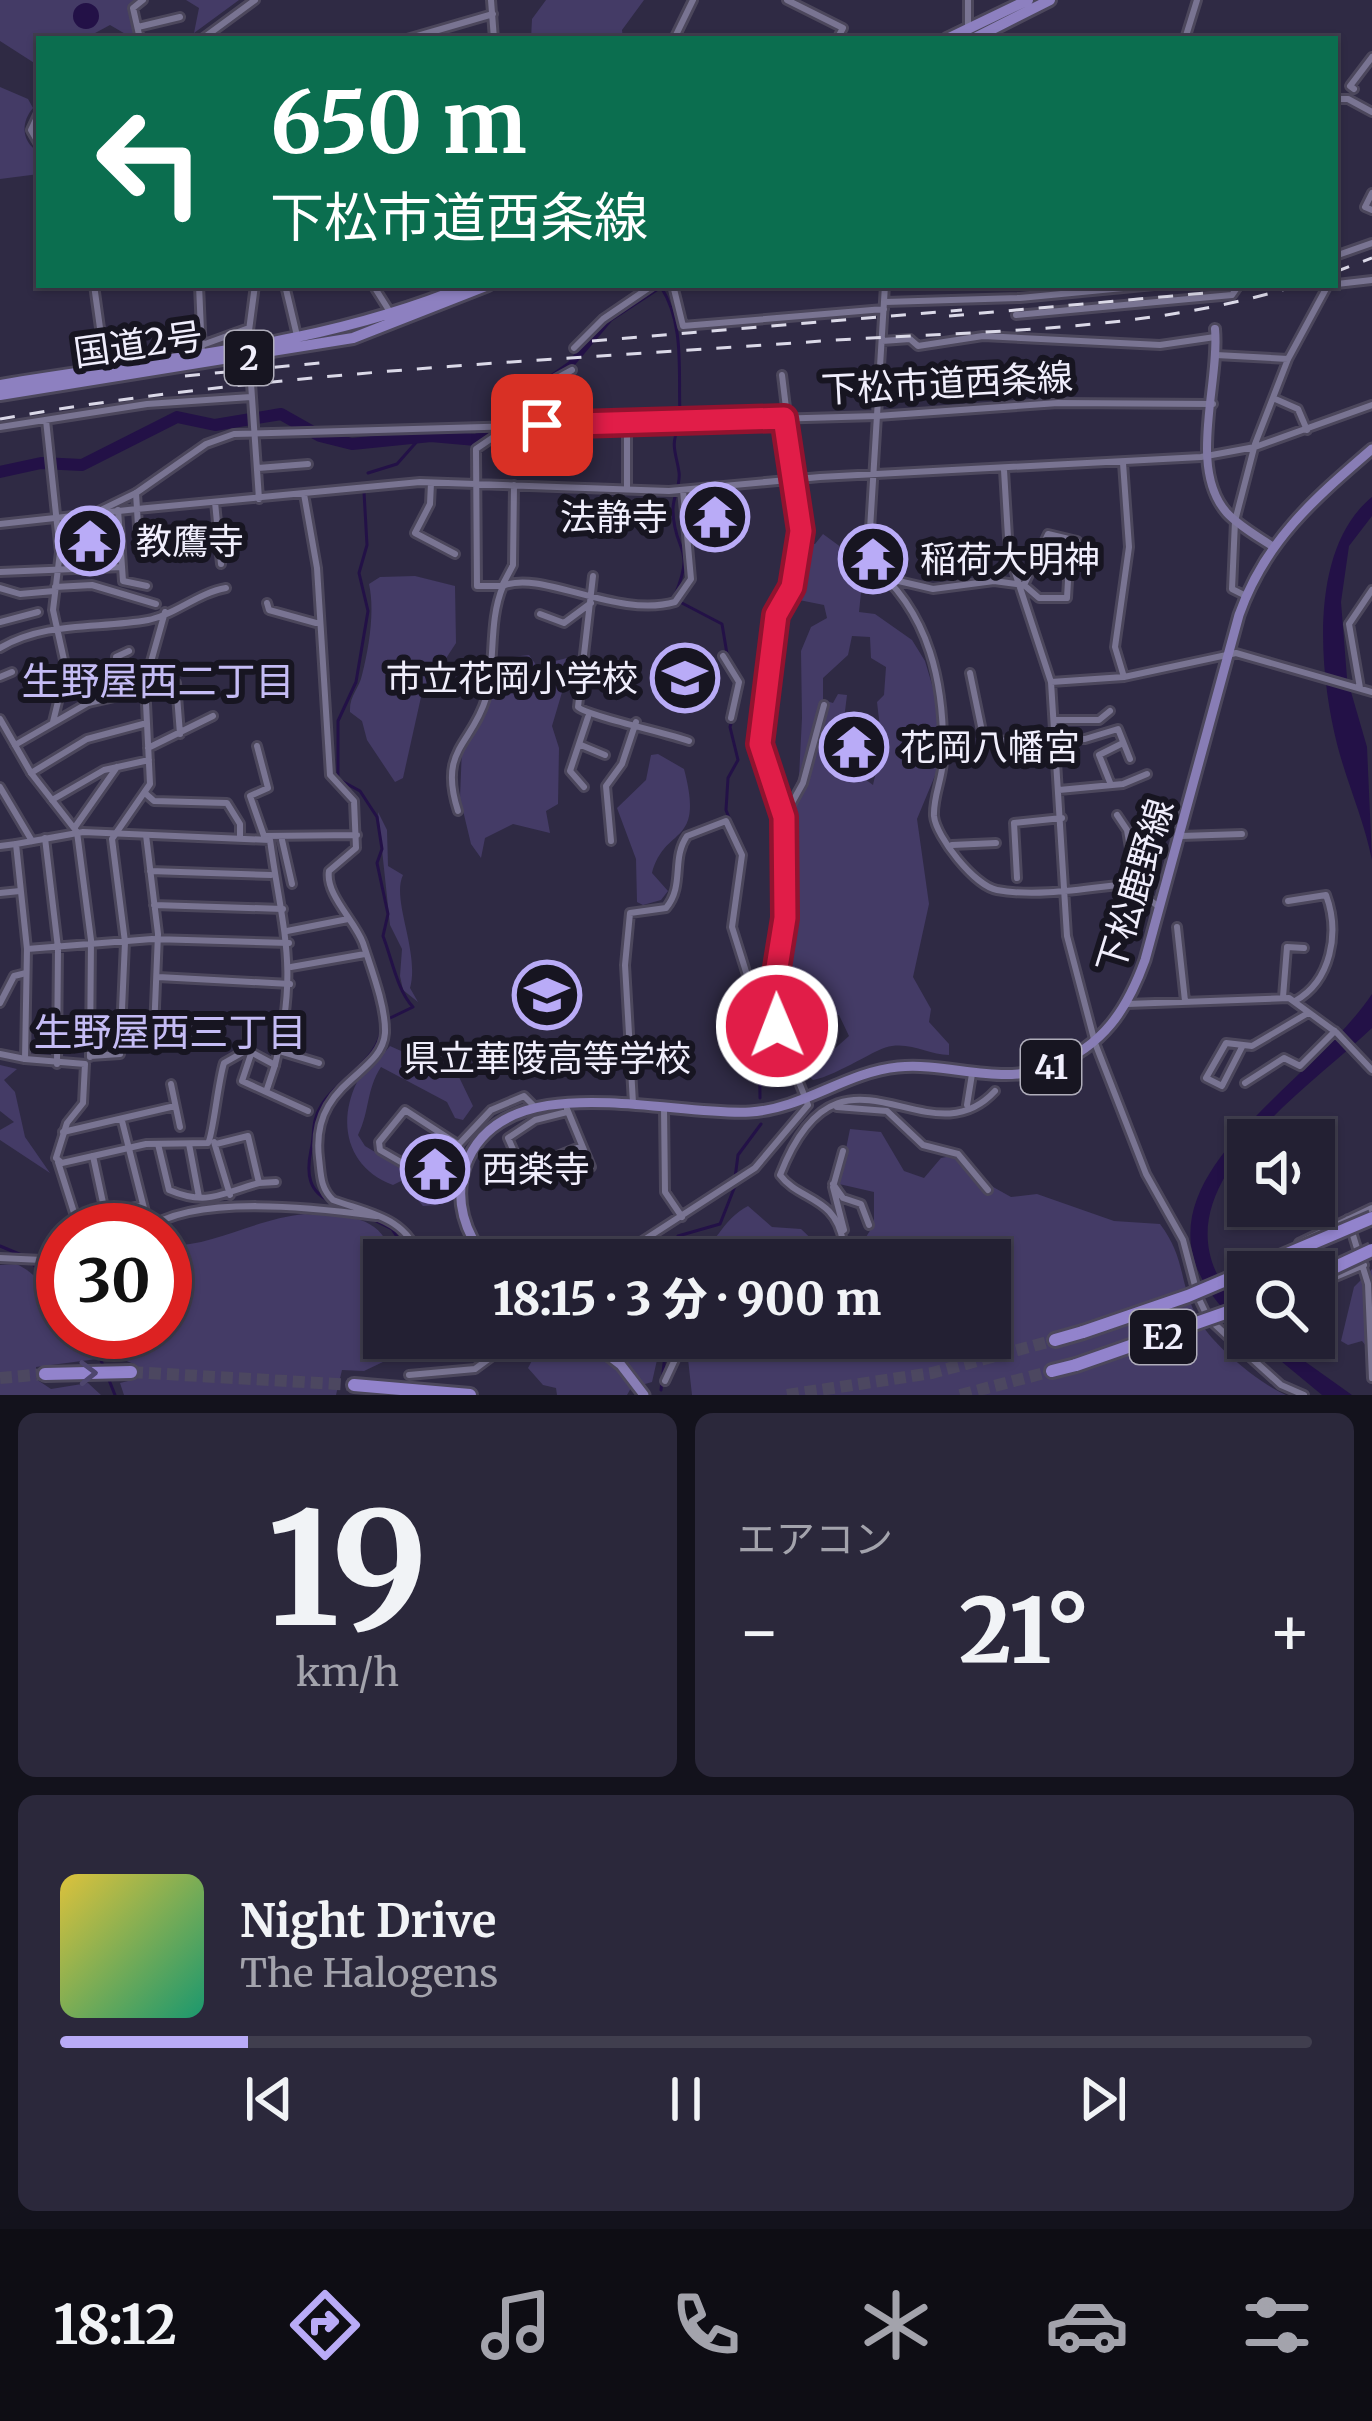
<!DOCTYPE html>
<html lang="ja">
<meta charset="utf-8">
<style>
body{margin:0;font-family:Merriweather,"Noto Sans JP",serif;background:#2b283b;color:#f1f3f6;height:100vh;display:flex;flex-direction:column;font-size:45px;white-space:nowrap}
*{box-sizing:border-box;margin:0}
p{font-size:39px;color:#a3a3ac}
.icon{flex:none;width:66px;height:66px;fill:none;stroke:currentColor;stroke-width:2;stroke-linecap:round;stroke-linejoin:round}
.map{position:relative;height:1395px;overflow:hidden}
.details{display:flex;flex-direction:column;gap:18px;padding:18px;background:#13121c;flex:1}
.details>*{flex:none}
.hud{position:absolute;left:36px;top:36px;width:1302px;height:252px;border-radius:0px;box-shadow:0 3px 9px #0004,0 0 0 3px #403e4e;background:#0b6e4f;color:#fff;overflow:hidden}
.controls{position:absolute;left:1227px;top:1119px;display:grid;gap:24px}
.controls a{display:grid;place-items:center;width:108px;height:108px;border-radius:0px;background:#232033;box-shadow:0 3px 9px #0004,0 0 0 3px #403e4e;font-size:60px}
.speed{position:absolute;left:36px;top:1203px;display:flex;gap:24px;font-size:60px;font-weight:700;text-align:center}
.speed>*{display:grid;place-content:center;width:156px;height:156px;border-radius:50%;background:#232033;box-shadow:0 3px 9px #0004,0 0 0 3px #403e4e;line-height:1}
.speed .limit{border:18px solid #d22;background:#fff;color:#111}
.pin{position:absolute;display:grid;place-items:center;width:102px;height:102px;color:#fff;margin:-51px;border-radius:24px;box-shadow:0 6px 18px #0006}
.me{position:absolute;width:132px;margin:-66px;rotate:359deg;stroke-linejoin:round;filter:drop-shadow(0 0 9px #0008)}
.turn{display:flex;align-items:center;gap:42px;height:252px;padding:0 36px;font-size:54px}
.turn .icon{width:156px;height:156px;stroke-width:2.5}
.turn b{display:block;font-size:84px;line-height:102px}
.big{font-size:90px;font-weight:800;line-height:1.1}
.details .card{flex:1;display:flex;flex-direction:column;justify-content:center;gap:18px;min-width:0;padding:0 42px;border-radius:18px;background:#2b283b}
.details .dial{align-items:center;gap:0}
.dial b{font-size:156px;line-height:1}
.song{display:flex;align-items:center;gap:36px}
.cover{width:144px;height:144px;border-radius:18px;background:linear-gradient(135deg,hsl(50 70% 55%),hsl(160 70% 35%))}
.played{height:12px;border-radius:6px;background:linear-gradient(90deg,#b9abf7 15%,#403e4e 15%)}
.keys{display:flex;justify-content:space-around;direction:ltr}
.heat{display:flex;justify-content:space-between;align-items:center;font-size:66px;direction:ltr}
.details .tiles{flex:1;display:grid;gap:18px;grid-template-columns:1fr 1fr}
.card:last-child{grid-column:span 2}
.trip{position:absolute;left:363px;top:1239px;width:648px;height:120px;border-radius:0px;background:#232033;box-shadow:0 3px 9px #0004,0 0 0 3px #403e4e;font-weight:800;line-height:120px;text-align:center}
.dock{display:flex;height:192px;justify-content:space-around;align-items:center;background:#0e0d14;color:#a3a3ac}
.dock .icon{width:84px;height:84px}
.dock .on{color:#b9abf7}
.dock b{font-size:54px;color:#f1f3f6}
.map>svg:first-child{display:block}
.green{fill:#443b66;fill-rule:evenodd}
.water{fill:#231147}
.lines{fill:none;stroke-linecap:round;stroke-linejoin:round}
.stream{stroke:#231147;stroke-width:3}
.river{stroke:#231147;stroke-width:12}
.minor-tunnel{stroke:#4c4760;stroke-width:6;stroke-dasharray:6 3;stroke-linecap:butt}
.motorway-tunnel{stroke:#4c4760;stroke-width:12;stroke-dasharray:12 6;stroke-linecap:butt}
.minor-casing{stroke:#4c475c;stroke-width:12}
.tertiary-casing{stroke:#4c475c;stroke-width:12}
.secondary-casing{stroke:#4c475c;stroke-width:14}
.primary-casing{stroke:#4c475c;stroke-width:15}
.trunk-casing{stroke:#4c475c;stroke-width:16}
.motorway-casing{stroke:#4c475c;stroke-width:18}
.minor{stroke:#797492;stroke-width:6}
.tertiary{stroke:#797492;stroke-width:6}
.secondary{stroke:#8078a3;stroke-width:8}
.primary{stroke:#887db5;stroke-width:9}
.trunk{stroke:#8d80c0;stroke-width:10}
.motorway{stroke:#9283cc;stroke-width:12}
.rail{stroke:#dbd9e8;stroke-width:3;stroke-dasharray:15 15;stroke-linecap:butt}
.motorway-bridge-casing{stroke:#4c475c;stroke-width:18;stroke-linecap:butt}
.motorway-bridge{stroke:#9283cc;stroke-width:12}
.oneway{stroke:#4e466e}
.route-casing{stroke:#92132f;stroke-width:30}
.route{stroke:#e11d48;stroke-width:21}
.labels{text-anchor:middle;stroke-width:12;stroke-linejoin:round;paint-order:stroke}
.shield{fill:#171521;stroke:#afadba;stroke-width:3}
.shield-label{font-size:33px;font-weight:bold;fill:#f0eefc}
.street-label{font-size:36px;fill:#f0eefc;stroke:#171521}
.poi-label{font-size:36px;fill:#f0eefc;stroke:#171521;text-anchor:start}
.neighbourhood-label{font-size:39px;fill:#c5bcf5;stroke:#171521}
</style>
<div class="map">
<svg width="1372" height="1395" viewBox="0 0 1372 1395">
<rect width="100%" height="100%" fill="#2f2a44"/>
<path class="green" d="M0,0H134L130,7L134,39L110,25L84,39H39V66L0,41Z
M186,0H239L194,33L199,8Z
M546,0H644L622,30L623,39H531L532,19Z
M0,87L28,99L33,108C20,123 22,143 39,152V174L0,179Z
M823,534L864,564L859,612L875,614L912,640L925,661L945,728L946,749L917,819L929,904L913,977L931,1009L929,1022L949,1044V1055C930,1055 913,1043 892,1046C877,1047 839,1075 813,1080L800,1068L786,1030L801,1028L831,1052L849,1036L839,1015L826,1017L808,998L795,999L783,989L788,847L796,815L793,791L799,777L802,718L801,651L811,627L827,618L824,605L789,598L800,569L801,542L815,544ZM852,636L870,637L871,658L886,667L884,695L877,702L882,745L873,785L839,760L847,695L838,694L833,703L823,700V678L848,655Z
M415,576L455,586L456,643L421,697L403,778L395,782L367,740L362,721L350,712C349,696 359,689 362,675C369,647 375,611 369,584L380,577Z
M529,655L547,680L555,676V661L567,658L568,672L552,726L559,748L558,804L546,811L550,833L513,824L485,838L481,858L471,844L460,798L462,747L512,657Z
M658,754L684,769C705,848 665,824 652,873L668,891L661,900L643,905L637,902L636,859L617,808L646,780L651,755Z
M378,812L387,830L388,866L403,875C391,900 420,952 410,988L418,1002L403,990L400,976L402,949L390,925Z
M390,1046L459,1077L473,1106L463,1120L455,1118L447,1102L381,1067C366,1090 370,1111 358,1135L365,1146L445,1194L438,1205L423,1206L401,1181L393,1185C349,1169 336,1125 357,1082C362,1070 381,1058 390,1046Z
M0,1065L17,1069L4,1080L15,1092L25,1137L50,1173L0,1140V1130L14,1122L0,1111Z
M850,1129L881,1132L904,1171L924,1178L941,1158L956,1155L977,1178L1011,1197L1037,1194L1114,1221L1160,1224C1185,1257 1179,1280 1195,1313C1207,1341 1258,1383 1286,1395H692L688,1359L698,1338H990V1260H693C717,1245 721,1220 748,1206L772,1227L801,1229L820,1247L842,1249L847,1239L863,1242L874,1224V1192L839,1184Z
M305,1214C334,1217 369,1212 385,1239L377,1265L384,1326L377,1330L385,1361L364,1371L342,1370L336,1395H124L120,1383L136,1379V1365L106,1352L103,1332H165V1246C213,1247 257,1218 305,1214Z
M16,1264C40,1274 63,1306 63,1332H77L98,1344L97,1359L36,1367V1379L51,1389L88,1383L101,1395H0V1265Z
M1372,1269V1353L1362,1341L1348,1345L1341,1341L1354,1287Z
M544,1338H662L652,1382L631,1388L627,1395H557L556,1388L543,1385L528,1368Z"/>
<path class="water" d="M73 16a13 13 0 1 1 26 0a13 13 0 1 1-26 0Z
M658,285H667L612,321L574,366L518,397L568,362L596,328Z
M1372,497V516L1349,546L1341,602L1347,678L1367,747L1372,860C1364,820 1347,783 1337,744C1319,672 1308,549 1372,497Z
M1372,994V1028C1295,1101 1132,1204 1248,1315V1333C1089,1198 1302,1099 1372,994Z
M1253,1338H1272L1352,1395H1322Z"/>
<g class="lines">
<path class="stream" d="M661,287C685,324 678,373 680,414
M368,473L397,464L420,438
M364,492L367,545L359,573L368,611L356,682L338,721V779L360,791L377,817L382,849L377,863L388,914L383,936C392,959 397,990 413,1007L388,1019
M675,595C696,545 674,553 673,511C672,498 681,486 679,472C676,452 670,446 679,426
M680,602L722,624L727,654L742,684L730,727L738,760L728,778L726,810L745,860L738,904
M750,977L759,1018L760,1098
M735,1178L738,1155L761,1124
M334,1203C308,1193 306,1174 311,1150C315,1136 311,1121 321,1106C336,1079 384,1058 381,1024
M370,1218L392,1229L407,1252
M0,1246L24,1256
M665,1260L678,1236L720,1224L735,1186
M34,1265L63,1300
M88,1332L103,1365
M109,1380L115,1395
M661,1390L667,1338"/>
<path class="river" d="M0,472L41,463L82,465L177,417L215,425L281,414L320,436L352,444L431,436L476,440L489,434L531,387"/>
<path class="minor-tunnel" d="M249,356L251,383"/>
<path class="motorway-tunnel" d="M131,1372L354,1385
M0,1378L45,1374
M787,1395L932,1373L1055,1340
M960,1395L1052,1371"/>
<defs>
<path id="minor" d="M787,0L843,28L837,39
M138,27L180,17
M140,39L133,8L143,0
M674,39L693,0
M1185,39L1197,0
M1354,89L1350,86L1372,57
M1335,99H1348L1372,112
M39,113L31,130L39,144
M1372,193L1365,207L1372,210
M1335,256L1372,243
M94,285L106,371
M199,285L202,354
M373,285L390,312
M673,285L683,326L884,309
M885,285L868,562C931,611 945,686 943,761C942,780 933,797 934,816C936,837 975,886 997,890C1039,898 1093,887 1136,883
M1328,285L1372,280
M885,302L1020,298L1154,285
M1016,315L1232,295L1239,285
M248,338L255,285
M882,341L910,339L918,346L983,336L1160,345L1215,337
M205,344L249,328
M574,348L603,319L653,285
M1216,355L1288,359
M251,383L259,499
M1273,398L1298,409L1307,430
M46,420L60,552L53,610L66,669L53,722
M0,427L147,404L251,397
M1123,463L1129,547L1115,647L1124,677
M258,468L308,464
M1004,470L1009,554L1051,682L1067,936L1094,1039
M431,483L430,504L415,533L455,554
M627,489V422
M304,494L317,568L330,775L354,801L356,848L329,871C325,894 355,921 363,943C371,968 386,1007 385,1033C382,1076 310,1081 319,1158C321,1174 320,1188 333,1200C368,1213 408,1217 420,1260
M215,502L221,564
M118,510L123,581L147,586
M99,511L136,493
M139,544L137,509L420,482L669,491L820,477L1201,457L1255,447L1372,405
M0,572L122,567
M593,576L578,707C587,716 668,733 689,741
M890,579L933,589L994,581L1024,585L1039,598H1067L1069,563
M1024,585L1048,534L1077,541
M502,586L513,565L514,485
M503,586H477L476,449L498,434L530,393L572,370
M55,587L92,585L156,604
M0,588L20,594L54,591
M1246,596L1232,589L1235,521L1255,444L1288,359L1328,285
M267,603L269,610L316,623
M540,614L564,623L591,603
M0,622L38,612
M0,648C45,621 98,629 148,620C175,615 197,593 226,588
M723,656L739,682L731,718
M116,673V657L129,651
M970,673L984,741L1085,739L1118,729L1130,759
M0,677L12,672
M1051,682L1124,677L1236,653L1372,692
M1360,688L1349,624L1372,590
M61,690L116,673L121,694
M1054,720H1099L1110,711
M15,745L88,703L176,683L180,734
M581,745L605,755
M257,746L268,788L250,796L264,836L357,835
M148,748L213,716
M31,773L87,739L147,723
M1111,785L1099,755L1123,743
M0,787L32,841
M584,787L570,771L588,717
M1059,790L1123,784L1147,774
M145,793L154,801L227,803L240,824V838
M52,800L104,770L149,760
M458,811C438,749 472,745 486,698C496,661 488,622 503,586C541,569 617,619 675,602L691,579L683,490
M1117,815L1127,830L1137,890L1159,907
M784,817L803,783L824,705
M75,827L117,767
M77,832L91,940L90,1057
M146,835L158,934L154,1031
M1181,836L1242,834
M45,838L58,948L57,1064
M282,840L292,884
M611,841L606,786L622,764L636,722
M952,845L996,843
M0,846L16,844
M150,871L271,875
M1017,878L1014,823L1062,818
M0,893L20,891
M1288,901L1326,895C1340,933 1331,981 1295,1001
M154,905L283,909
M1177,927L1185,1001
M287,931L348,919
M27,949L152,939L289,943
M291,967L365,954
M158,977L290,984
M1283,997L1287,947L1304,948
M0,1003L14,976L26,973
M1127,1004L1289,998L1337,1033L1372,1070
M122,1028L154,1031L185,1043L197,1017L247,1019V1050
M1242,1047L1222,1086L1206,1078L1226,1043L1252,1046L1308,1013
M279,1051L319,1063
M0,1054L25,1059
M251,1054L242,1081L308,1111
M90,1056L120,1054L125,942L112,839L150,784L145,683L165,612
M1245,1083L1284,1058L1300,1066L1335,1031
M171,1084L180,1127
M266,1092L275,1065
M633,1103L625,965L630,913L666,908C685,885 671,859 687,836L726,821L742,855L732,927L747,975
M967,1105L972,1074
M837,1107L887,1111L923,1145L958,1154L988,1190
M664,1108L665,1192L682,1217
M567,1109L591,1167
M405,1110L459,1145L444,1187L380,1150L379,1142Z
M567,1112L535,1120L508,1138L522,1170L582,1146
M122,1121L149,1228
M63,1132L175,1106
M214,1142L230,1195
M158,1144L169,1190C209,1207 223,1192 259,1183L248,1136L216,1144
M189,1144L199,1197
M459,1144L491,1110L524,1096L534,1106
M843,1151L833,1187L844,1230
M93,1156L105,1212
M58,1162L76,1219L141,1206
M259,1183L276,1182
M833,1184L843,1198L861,1204L869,1225
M1348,1219L1368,1284L1372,1378
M146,1230C193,1193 318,1208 376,1216
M648,1240L655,1260
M843,1242C836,1196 799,1201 780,1175C840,1020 927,1165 995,1091
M1299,1243L1372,1208
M0,1258L63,1261
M613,1260L755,1168L808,1105L777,1026L775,978L785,918L784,817L760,744L776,615L792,587L801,531L782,375
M1314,1286L1364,1265
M1248,1335L1238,1346L1281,1385L1304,1395
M453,1338C476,1351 502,1342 527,1347L538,1338
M409,1375L475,1369L498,1352L521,1345
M665,1381L685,1338"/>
<path id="tertiary" d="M491,0L494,39
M968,0V39
M202,39L255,0
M407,39L493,14
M285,285L298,340
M0,524L137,509L136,493L206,444L234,434L877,416L1058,403L1213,404
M0,719L31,773L77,832
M83,832L270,840C283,934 299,967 275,1065L247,1050L224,1063C218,1081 213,1136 208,1143L146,1144L62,1163L56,1158L67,1123L83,1103L85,1064L25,1059L27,949L16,844Z
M1095,1043L1146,1174L1183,1240L1198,1297L1208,1318L1238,1346"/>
<path id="secondary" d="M1215,329C1220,383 1187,468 1227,513C1239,526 1257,536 1272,546"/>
<path id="primary" d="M487,1260C465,1234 454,1200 465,1167C501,1063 668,1117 750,1112C803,1109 846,1072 898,1067C950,1062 1001,1087 1052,1066C1103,1046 1127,1010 1145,960L1239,615C1265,541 1314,499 1372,449
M586,1338L621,1365L644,1395"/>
<path id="trunk" d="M947,39L1028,0
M973,39L1050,0
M0,385C159,358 319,348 469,285
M0,395L353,338L488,285"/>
<path id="motorway" d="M1055,1340L1083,1332
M1052,1371L1076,1365
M45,1374L131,1372
M354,1385L470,1395"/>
</defs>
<use href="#minor" class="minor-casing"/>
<use href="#tertiary" class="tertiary-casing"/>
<use href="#secondary" class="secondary-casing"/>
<use href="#primary" class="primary-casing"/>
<use href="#trunk" class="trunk-casing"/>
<use href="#motorway" class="motorway-casing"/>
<use href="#minor" class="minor"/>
<use href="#tertiary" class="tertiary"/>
<use href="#secondary" class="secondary"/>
<use href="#primary" class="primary"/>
<use href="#trunk" class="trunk"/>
<use href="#motorway" class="motorway"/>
<path class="rail" d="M1335,272L1372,258
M949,316L1206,293
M592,341L962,310
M185,376L329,362
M0,419C270,371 549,361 822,341C981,330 1145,333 1299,285"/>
<defs>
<path id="motorway-bridge" d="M1314,1277L1372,1250
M1083,1332L1188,1296L1372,1218
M1076,1365L1248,1305"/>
</defs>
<use href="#motorway-bridge" class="motorway-bridge-casing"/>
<use href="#motorway-bridge" class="motorway-bridge"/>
</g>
<defs><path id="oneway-chevron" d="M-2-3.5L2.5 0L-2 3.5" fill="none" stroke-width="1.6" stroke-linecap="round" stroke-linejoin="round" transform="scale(3)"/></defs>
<use class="oneway" href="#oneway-chevron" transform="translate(88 1373) rotate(-1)"/>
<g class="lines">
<defs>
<path id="route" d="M542,425L784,418L801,531L792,587L776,615L760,744L784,817L785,918L774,986L777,1026"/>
</defs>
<use href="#route" class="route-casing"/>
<use href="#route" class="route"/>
</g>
<defs>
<symbol id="temple-ring" viewBox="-11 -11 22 22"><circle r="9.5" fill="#171521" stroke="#b9abf7" stroke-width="1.5"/><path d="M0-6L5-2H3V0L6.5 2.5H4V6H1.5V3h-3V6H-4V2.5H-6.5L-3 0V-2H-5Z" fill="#b9abf7"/></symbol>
<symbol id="school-ring" viewBox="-11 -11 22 22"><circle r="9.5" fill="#171521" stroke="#b9abf7" stroke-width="1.5"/><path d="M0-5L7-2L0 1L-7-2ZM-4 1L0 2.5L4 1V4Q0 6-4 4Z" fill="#b9abf7"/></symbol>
</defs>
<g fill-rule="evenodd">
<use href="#temple-ring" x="677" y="479" width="76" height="76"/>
<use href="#temple-ring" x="52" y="503" width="76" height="76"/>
<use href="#temple-ring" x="835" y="521" width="76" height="76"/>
<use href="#school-ring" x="647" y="640" width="76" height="76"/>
<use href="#temple-ring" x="816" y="709" width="76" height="76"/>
<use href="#school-ring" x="509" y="957" width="76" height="76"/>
<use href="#temple-ring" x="397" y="1131" width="76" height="76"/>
</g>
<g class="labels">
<g class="shield">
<rect x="225" y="331" width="48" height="54" rx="9"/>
<rect x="1021" y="1040" width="60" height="54" rx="9"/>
<rect x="1130" y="1310" width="66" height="54" rx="9"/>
</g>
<g class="shield-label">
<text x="249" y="370">2</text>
<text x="1051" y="1079">41</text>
<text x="1163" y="1349">E2</text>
</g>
<g class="street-label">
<text transform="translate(138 344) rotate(-8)" y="13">国道2号</text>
<text transform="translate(947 383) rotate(-3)" y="13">下松市道西条線</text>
<text transform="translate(1135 886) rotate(-73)" y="13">下松鹿野線</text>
</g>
<g class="poi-label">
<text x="668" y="530" text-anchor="end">法静寺</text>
<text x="136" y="554">教鷹寺</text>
<text x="920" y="572">稲荷大明神</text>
<text x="638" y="691" text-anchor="end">市立花岡小学校</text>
<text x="900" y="760">花岡八幡宮</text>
<text x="547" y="1071" text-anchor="middle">県立華陵高等学校</text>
<text x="482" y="1182">西楽寺</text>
</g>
<g class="neighbourhood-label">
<text x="158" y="695">生野屋西二丁目</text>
<text x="170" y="1046">生野屋西三丁目</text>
</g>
</g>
</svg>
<div class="controls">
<a><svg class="icon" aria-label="sound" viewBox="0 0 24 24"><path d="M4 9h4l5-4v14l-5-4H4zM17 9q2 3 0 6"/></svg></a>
<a><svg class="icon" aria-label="search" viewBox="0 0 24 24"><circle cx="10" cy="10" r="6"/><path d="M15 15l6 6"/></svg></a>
</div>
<div class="speed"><div class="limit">30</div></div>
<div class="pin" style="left:542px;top:425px;background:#d93025"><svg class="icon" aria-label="arrive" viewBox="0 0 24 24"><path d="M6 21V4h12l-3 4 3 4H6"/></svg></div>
<svg class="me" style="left:777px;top:1026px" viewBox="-20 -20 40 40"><circle r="17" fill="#e11d48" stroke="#fff" stroke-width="3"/><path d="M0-11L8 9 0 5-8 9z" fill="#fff"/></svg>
<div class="trip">18:15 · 3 分 · 900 m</div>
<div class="hud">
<div class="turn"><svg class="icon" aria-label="left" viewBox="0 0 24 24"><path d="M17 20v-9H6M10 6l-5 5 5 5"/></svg><div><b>650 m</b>下松市道西条線</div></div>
</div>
</div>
<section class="details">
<div class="tiles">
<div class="card dial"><b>19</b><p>km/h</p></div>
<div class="card"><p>エアコン</p>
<div class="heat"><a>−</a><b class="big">21°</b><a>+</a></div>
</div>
<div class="card">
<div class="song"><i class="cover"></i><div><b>Night Drive</b><p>The Halogens</p></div></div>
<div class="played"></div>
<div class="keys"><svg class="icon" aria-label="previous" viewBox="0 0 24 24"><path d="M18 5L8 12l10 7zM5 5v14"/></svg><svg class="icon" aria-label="pause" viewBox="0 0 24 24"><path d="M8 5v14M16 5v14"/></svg><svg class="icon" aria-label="next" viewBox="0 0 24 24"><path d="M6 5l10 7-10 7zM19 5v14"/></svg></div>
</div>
</div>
</section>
<nav class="dock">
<b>18:12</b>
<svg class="icon on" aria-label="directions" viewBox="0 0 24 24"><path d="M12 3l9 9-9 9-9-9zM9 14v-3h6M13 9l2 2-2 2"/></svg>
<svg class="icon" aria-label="music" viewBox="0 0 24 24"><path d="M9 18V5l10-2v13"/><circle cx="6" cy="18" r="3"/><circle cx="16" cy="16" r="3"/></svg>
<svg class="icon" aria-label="phone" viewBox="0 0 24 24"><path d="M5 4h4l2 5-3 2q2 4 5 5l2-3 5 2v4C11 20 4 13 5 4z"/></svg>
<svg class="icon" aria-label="climate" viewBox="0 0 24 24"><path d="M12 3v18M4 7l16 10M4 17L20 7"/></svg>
<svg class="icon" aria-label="car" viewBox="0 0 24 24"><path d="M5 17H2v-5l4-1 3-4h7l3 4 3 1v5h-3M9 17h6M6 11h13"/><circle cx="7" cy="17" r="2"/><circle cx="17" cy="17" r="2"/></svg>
<svg class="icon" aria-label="filters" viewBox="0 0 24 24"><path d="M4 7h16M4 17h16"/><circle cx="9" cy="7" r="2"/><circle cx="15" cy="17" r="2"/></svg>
</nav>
